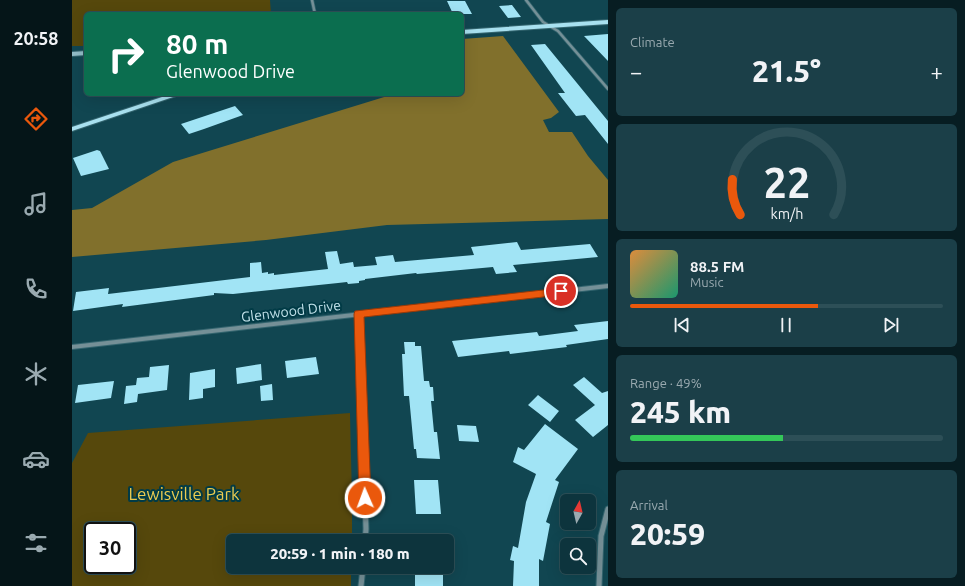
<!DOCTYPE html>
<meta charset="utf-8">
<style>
body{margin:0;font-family:Ubuntu,sans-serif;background:#1b3f48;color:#f1f3f6;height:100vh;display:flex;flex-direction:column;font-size:15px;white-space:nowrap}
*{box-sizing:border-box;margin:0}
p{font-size:13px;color:#9aaab0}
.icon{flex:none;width:22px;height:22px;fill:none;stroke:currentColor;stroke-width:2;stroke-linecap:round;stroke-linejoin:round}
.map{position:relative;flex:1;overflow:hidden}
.panel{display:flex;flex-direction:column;gap:8px;padding:8px;background:#071d22;width:357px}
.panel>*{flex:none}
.top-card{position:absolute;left:12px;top:12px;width:380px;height:84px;border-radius:6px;box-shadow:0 4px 16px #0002,0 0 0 1px #2d4f57;background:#0b6e4f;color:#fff;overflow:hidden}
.needle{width:26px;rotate:8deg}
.buttons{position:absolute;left:488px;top:494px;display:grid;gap:8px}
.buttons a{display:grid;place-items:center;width:36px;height:36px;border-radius:6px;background:#0d343d;box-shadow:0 4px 16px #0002,0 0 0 1px #2d4f57;font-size:20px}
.speed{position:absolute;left:12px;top:522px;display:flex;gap:8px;font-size:20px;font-weight:700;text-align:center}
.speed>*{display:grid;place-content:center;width:52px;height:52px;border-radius:50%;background:#0d343d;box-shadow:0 4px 16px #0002,0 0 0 1px #2d4f57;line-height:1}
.speed .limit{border:2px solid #111;border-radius:6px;background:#fff;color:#111}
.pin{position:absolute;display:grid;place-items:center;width:34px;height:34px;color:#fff;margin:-17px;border:2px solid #fff;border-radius:50%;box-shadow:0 1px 4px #0007}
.me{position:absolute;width:44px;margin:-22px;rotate:358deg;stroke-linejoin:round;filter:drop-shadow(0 0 3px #0008)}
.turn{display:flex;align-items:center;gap:14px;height:84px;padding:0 16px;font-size:18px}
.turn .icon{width:52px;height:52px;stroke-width:2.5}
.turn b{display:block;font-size:28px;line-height:34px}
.big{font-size:30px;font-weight:800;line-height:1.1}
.panel .widget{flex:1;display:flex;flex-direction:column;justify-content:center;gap:6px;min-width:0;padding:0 14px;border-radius:6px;background:#1b3f48}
.panel .dial{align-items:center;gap:0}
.dial svg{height:104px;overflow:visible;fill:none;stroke:#2d4f57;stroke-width:7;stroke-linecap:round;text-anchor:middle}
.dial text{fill:#f1f3f6;stroke:none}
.song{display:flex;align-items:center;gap:12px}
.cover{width:48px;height:48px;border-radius:6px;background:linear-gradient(135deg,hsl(30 70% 55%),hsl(160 70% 35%))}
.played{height:4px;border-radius:2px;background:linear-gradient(90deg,#ea580c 60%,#2d4f57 60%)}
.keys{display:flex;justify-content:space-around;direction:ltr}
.heat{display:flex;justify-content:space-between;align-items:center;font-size:22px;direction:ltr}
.charge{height:6px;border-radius:3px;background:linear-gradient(90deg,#34c759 49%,#2d4f57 0)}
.trip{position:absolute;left:154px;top:534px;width:228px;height:40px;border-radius:6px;background:#0d343d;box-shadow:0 4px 16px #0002,0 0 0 1px #2d4f57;font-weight:800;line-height:40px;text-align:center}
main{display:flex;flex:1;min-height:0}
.tab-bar{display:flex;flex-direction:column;width:72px;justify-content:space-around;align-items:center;background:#051518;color:#9aaab0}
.tab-bar .icon{width:28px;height:28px}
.tab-bar .on{color:#ea580c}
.tab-bar b{font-size:18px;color:#f1f3f6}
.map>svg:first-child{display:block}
.green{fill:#56480c;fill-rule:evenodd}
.forest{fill:#81702c}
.building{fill:#a1e4f5}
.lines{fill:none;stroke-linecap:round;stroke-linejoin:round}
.street-far2-casing{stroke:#34656f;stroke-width:4}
.street-far1-casing{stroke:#34656f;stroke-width:6}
.street-casing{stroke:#34656f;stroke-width:7}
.secondary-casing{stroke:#34656f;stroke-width:2}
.primary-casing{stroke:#34656f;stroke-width:2}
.street-far2{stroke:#759097;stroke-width:2.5}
.street-far1{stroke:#759097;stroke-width:4}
.street{stroke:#759097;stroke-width:5}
.secondary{fill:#92bdc8;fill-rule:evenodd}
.primary{fill:#a8e0ef;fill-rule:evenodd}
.route{fill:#ea580c;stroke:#983908}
.labels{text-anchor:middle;stroke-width:4;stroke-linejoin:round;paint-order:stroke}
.street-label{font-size:14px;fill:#c1e1e9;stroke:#013b46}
.near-park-label{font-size:17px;fill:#e9cb50;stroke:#013b46}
</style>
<main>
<nav class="tab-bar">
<b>20:58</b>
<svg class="icon on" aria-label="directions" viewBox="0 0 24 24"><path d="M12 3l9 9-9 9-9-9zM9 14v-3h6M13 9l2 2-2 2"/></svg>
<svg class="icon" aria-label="music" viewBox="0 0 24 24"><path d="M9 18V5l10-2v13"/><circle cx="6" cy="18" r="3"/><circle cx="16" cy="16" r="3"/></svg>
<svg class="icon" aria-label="phone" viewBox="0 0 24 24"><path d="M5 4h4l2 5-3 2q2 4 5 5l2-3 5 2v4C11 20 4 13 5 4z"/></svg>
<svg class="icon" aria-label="climate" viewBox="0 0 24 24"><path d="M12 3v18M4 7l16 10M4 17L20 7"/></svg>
<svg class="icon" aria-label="car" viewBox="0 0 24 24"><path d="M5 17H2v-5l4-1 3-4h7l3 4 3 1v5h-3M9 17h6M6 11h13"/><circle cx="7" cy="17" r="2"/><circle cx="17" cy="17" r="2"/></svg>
<svg class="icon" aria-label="filters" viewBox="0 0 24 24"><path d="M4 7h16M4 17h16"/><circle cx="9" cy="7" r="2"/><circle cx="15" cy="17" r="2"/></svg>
</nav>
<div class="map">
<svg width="536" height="586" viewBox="0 0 536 586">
<rect width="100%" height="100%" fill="#114651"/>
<path class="green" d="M0,0H198L199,14H14V46H0Z
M278,413L280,498V541H161V567H279V586H0V463L16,433ZM21,531H55V565H21Z"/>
<path class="forest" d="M431,36L487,112L479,118L471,120L477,132H500L516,156L536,180V219L315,225L194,240L0,257V210L20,208L101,162L322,94H390V39Z"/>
<path class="building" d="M375,1H393L400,14H381Z
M440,5L449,17L436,18L427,6Z
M536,34V61L512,36Z
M473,44L536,121V144L513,115L504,116L486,93H493L459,45Z
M163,106L171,115L132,129L117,134L109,124Z
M25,150L28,151L37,169L9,176L1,158Z
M445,242L449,250L518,244L526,257L441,265L445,272L424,274L421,267L345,274L344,273L293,279V280L287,281V283L276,284L275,282L266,283L161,294L142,293V295L50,307L51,304L1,311L4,292L37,288L36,294L178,277V263L189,262L190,273L196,272V274L202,273V275L256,269L253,252L265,251L268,264L281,262L282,267L305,265L303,257L321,255L323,262L402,255L399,247Z
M536,321V339L494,345L495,347L438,354L437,351L386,357L380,341L465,332L467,336L506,331L502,325Z
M332,342H343V346H349L352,381H357L358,387H361L362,401H359L362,432H365L368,459L345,458L344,449H342L337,396H332L330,354H333Z
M244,357L247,374L215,378L213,361Z
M189,364L190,380L165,384L164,368Z
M97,365L95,390L66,394L65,402L52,404L54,386L64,385L65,378L77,377L78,367Z
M143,369V387L131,389V398L117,400L118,373Z
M512,377L530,393L536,391V425L521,437L503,420L523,405L501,385Z
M42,381L39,398L3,403L6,385Z
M200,384L201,400L189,401L188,386Z
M466,395L487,411L478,422L456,405Z
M473,424L506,449L483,480L487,482L474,522L478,524L471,561L467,559V586H441L442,561L438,560L441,546L446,548L454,502L464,474L441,462L446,447L452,450Z
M385,425L404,426L407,442L387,441Z
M342,480H366L369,514H344Z
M343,567H371V586H343Z"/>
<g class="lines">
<defs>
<path id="street-far2" d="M240,0L243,14
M454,0L471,22L486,31L536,89"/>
<path id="street-far1" d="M287,314L289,385
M0,347L536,286"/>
<path id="street" d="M289,384L294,529L293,541
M289,586L291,567
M527,586L529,536L536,509"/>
<path id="secondary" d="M14,51V55L0,56V52Z"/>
<path id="primary" d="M536,20V24L390,34V30Z
M99,94H110L0,131V127Z"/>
</defs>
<use href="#street-far2" class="street-far2-casing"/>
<use href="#street-far1" class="street-far1-casing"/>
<use href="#street" class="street-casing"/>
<use href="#secondary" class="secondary-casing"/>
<use href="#primary" class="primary-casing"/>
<use href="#street-far2" class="street-far2"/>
<use href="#street-far1" class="street-far1"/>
<use href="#street" class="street"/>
<use href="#secondary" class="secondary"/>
<use href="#primary" class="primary"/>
</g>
<path class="route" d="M489,288L494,291L489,295L292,317L299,498L298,502L293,504L289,502L287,498L282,314L283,311Z"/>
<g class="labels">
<g class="street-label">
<text transform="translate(219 311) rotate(-7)" y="5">Glenwood Drive</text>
</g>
<g class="near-park-label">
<text x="112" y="500">Lewisville Park</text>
</g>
</g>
</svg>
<div class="buttons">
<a><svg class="needle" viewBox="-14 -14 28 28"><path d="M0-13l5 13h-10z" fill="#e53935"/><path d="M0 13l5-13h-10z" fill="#9aaab0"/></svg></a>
<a><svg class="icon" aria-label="search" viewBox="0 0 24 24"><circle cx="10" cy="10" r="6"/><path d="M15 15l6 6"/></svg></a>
</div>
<div class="speed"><div class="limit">30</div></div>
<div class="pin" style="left:489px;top:291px;background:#d93025"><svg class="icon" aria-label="arrive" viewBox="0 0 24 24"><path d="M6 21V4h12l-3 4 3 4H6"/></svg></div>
<svg class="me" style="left:293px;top:498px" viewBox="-20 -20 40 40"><circle r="17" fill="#ea580c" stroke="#fff" stroke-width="3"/><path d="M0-11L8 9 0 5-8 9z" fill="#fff"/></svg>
<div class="trip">20:59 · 1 min · 180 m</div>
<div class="top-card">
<div class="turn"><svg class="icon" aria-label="right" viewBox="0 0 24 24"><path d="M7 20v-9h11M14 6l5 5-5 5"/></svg><div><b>80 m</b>Glenwood Drive</div></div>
</div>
</div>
<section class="panel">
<div class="widget"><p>Climate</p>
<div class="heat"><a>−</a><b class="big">21.5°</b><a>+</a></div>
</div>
<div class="widget dial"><svg viewBox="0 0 100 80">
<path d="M14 69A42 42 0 1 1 86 69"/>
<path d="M14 69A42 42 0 0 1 8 42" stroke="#ea580c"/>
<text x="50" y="56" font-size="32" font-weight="700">22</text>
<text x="50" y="72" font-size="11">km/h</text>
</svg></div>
<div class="widget">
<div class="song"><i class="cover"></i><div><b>88.5 FM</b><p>Music</p></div></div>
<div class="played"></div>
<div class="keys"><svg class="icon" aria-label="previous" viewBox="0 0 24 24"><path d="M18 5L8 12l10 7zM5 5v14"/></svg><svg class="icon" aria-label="pause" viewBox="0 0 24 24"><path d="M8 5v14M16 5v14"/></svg><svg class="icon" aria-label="next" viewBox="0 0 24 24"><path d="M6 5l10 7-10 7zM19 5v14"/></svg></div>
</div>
<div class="widget"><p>Range · 49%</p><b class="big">245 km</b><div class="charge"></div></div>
<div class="widget"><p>Arrival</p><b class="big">20:59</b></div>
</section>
</main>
